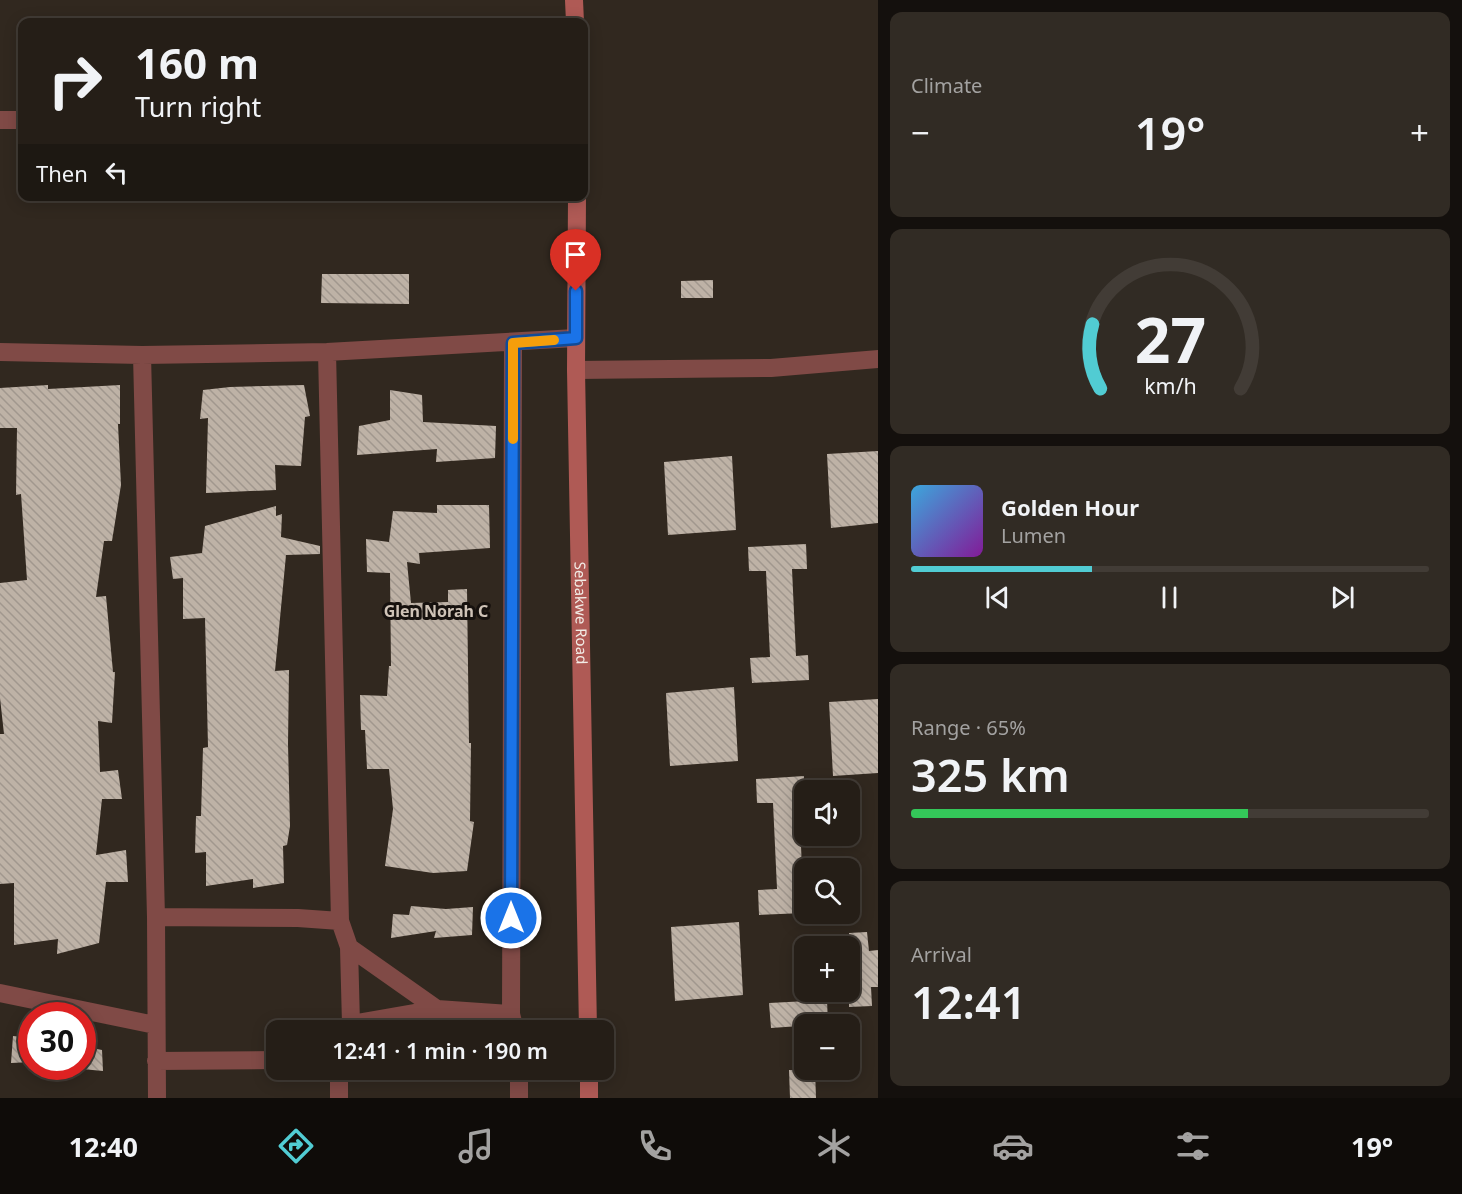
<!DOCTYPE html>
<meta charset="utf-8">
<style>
body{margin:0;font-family:"Noto Sans",sans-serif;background:#312b24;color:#f1f3f6;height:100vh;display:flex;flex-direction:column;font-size:22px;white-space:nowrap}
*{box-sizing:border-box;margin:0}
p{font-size:20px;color:#a3a2a1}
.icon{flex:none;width:33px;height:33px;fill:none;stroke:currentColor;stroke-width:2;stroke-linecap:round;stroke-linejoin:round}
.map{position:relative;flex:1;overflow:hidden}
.panel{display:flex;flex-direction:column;gap:12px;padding:12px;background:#14100d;width:584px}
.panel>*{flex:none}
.guide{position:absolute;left:18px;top:18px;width:570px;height:183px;border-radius:12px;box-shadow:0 3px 15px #0003,0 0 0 2px #423c36;background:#251e17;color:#f1f3f6;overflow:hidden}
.fabs{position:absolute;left:794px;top:780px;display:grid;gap:12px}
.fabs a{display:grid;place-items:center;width:66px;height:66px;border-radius:12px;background:#251e17;box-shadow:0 3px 15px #0003,0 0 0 2px #423c36;font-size:30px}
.speed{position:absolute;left:18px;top:1002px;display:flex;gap:12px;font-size:30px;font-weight:700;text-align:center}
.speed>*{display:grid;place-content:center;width:78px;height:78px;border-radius:50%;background:#251e17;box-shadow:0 3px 15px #0003,0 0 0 2px #423c36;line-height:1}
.speed .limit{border:9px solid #d22;background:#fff;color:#111}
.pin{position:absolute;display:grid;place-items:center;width:51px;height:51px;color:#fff;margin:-62px -26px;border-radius:50% 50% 50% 0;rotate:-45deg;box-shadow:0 0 6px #0007}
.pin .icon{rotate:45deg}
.me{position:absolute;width:66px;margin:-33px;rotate:0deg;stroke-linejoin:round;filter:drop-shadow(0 0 4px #0008)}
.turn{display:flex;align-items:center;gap:21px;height:126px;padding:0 18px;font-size:27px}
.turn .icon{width:78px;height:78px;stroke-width:2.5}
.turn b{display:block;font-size:42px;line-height:51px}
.then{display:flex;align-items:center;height:57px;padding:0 18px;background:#0003;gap:12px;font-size:22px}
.big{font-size:45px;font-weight:600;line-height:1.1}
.panel .widget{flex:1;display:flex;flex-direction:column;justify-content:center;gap:9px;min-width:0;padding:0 21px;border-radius:12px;background:#312b24}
.panel .dial{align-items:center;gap:0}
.dial svg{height:156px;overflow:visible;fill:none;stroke:#423c36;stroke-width:7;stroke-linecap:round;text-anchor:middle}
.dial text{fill:#f1f3f6;stroke:none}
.song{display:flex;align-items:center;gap:18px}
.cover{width:72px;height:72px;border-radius:9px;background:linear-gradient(135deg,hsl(200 70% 55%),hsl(290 70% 35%))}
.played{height:6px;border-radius:3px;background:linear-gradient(90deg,#51ccd3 35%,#423c36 35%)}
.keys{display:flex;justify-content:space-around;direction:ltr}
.heat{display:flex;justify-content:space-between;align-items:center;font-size:33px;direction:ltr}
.charge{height:9px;border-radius:4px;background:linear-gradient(90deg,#34c759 65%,#423c36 0)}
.trip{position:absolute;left:266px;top:1020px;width:348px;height:60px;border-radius:12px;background:#251e17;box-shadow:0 3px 15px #0003,0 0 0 2px #423c36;font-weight:600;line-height:60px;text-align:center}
.tab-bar{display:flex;height:96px;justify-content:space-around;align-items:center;background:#0f0c09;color:#a3a2a1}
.tab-bar .icon{width:42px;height:42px}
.tab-bar .active{color:#51ccd3}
.tab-bar b{font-size:27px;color:#f1f3f6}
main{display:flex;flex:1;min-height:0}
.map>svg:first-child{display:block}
.building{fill:url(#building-back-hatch)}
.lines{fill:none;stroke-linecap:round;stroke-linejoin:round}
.street{stroke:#804a46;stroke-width:18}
.secondary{stroke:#af5a55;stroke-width:18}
.route-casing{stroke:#114b97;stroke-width:15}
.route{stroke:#1a73e8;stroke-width:10}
.slow{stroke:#f59e0b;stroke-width:10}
.labels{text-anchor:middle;stroke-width:6;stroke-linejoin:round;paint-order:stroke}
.street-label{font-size:15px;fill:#f2ece6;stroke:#16110e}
.neighbourhood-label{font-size:16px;font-weight:bold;fill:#cfc3b7;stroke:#16110e}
</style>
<main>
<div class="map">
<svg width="879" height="1098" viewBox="0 0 879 1098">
<defs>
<pattern id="building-back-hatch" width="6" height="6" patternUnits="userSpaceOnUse" patternTransform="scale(1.5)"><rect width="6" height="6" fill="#beb2a6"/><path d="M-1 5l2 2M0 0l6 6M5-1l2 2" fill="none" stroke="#a1978e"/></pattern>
</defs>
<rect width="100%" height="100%" fill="#31281f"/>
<path class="building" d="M322,274H409V304L321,303Z
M713,280V298H681V281Z
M48,385V389L120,385V424H118L121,485L112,541H104L96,597L106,596L113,672H115L112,723L98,721L100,772L118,770L122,799H102L96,855L126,850L128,882H106L99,943L57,954L58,939L14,945V883L0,884V734H4L0,698V583L27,580L21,494L16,495L17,428H0V388Z
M304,385L310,416L305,417L301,466L275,465L276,490L206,493L208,418L200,419L203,390L230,387Z
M390,390L422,395L423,422L496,426L495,458L436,462L437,449L357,455L359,426L390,420Z
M879,451V523L831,528L827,454Z
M732,456L736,530L668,535L664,462Z
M437,505H489L490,548L419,553L420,564L407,562L411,603L448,602V590L467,589L469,743H471L470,821L474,822L467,871L433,873L385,866L393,809L389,769H367L365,730H361L360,695L387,696L389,666H391L390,573L367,572L366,539L389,542L393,511L437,513Z
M276,506V516L282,514L281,537L320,546V554L286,555L275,671L289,670L288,744L290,826L287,845L283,846L284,883L253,888V879L206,886V852L195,853L196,816H201L203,748L208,747L205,618L183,619V578L173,579L170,557L202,553L205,526Z
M806,544L807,569H792L796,656L808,655L809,680L752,683L750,658L770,657L766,571H749L748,547Z
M734,687L738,761L670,766L666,693Z
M879,699V773L833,776L829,702Z
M804,776V801H799L804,913L759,915L758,890L777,889L773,803H757L756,779Z
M411,906L446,909L473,907L472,935L434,938L436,931L391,938L393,914L409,915Z
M739,922L743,995L675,1001L671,927Z
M867,932L869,951L879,950V987H871L872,1006L849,1007V933Z
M827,1000L828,1024L771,1028L769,1003Z
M13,1036L32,1038V1062L11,1063Z
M82,1046L102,1050L103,1071L82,1069Z
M789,1070H815L816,1098H790Z"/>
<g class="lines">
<path class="street" d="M0,120H22
M513,343L511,1014L515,1030
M0,352L142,355L327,352L576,338
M142,355L156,917L157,1098
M576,370L771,368L879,359
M156,917L298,918L340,921L327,352
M340,921L349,947L351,1024
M349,947L437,1009
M0,993L155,1025
M349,1030L351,1024L437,1009L511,1014
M156,1061L276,1060
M339,1070V1098
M519,1070V1098"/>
<g class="secondary">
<path d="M574,0L575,22"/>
<path id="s1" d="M577,196L576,370L588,1030"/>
<path d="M589,1098V1070"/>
</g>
</g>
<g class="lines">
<defs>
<path id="route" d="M511,918L513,343L576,338V291"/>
</defs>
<use href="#route" class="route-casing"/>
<use href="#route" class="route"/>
<path class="slow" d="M513,439V343L554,340"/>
</g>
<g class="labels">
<g class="street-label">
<text dy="5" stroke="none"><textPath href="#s1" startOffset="417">Sebakwe Road</textPath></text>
</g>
<g class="neighbourhood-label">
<text x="436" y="617">Glen Norah C</text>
</g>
</g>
</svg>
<div class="fabs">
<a><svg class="icon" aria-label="sound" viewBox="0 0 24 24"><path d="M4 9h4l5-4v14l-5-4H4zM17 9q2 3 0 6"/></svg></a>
<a><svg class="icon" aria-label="search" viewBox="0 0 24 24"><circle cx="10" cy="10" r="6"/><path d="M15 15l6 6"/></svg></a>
<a>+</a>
<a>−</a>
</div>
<div class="speed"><div class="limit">30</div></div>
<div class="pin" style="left:576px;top:291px;background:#d93025"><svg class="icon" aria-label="arrive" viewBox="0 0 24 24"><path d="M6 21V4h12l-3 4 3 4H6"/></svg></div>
<svg class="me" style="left:511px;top:918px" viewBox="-20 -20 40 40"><circle r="17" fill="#1a73e8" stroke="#fff" stroke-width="3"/><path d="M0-11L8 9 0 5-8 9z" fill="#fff"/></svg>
<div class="trip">12:41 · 1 min · 190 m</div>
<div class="guide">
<div class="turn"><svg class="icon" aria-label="right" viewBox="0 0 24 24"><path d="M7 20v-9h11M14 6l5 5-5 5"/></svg><div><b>160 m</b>Turn right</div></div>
<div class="then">Then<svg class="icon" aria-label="left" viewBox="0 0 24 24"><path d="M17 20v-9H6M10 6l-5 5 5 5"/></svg></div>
</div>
</div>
<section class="panel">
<div class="widget"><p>Climate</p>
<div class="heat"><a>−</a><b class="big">19°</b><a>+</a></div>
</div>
<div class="widget dial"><svg viewBox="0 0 100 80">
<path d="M14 69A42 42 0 1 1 86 69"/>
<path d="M14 69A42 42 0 0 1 10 36" stroke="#51ccd3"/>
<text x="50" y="56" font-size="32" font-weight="700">27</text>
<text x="50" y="72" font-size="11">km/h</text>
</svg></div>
<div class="widget">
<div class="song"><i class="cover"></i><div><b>Golden Hour</b><p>Lumen</p></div></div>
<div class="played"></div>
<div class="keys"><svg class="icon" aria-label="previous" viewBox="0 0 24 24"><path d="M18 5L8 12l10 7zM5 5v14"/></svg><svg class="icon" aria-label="pause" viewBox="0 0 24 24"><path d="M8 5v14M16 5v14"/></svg><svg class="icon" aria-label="next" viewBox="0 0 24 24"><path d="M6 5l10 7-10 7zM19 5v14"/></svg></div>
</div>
<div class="widget"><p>Range · 65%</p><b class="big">325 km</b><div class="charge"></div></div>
<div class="widget"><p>Arrival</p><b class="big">12:41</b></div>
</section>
</main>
<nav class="tab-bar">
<b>12:40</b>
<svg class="icon active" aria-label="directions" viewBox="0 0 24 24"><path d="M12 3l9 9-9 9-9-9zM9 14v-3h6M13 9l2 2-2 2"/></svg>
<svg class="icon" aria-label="music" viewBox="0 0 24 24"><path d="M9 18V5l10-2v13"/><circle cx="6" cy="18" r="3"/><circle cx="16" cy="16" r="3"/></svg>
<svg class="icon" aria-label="phone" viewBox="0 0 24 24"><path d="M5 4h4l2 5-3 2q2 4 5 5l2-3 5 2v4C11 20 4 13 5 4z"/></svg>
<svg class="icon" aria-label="climate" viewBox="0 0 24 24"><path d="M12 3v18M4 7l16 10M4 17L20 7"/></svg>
<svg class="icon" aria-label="car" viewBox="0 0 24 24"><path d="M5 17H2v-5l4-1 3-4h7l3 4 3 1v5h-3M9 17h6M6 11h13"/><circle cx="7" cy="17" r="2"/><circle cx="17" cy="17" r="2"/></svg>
<svg class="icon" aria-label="filters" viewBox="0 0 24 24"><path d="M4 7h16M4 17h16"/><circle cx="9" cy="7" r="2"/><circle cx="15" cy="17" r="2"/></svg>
<b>19°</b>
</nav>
